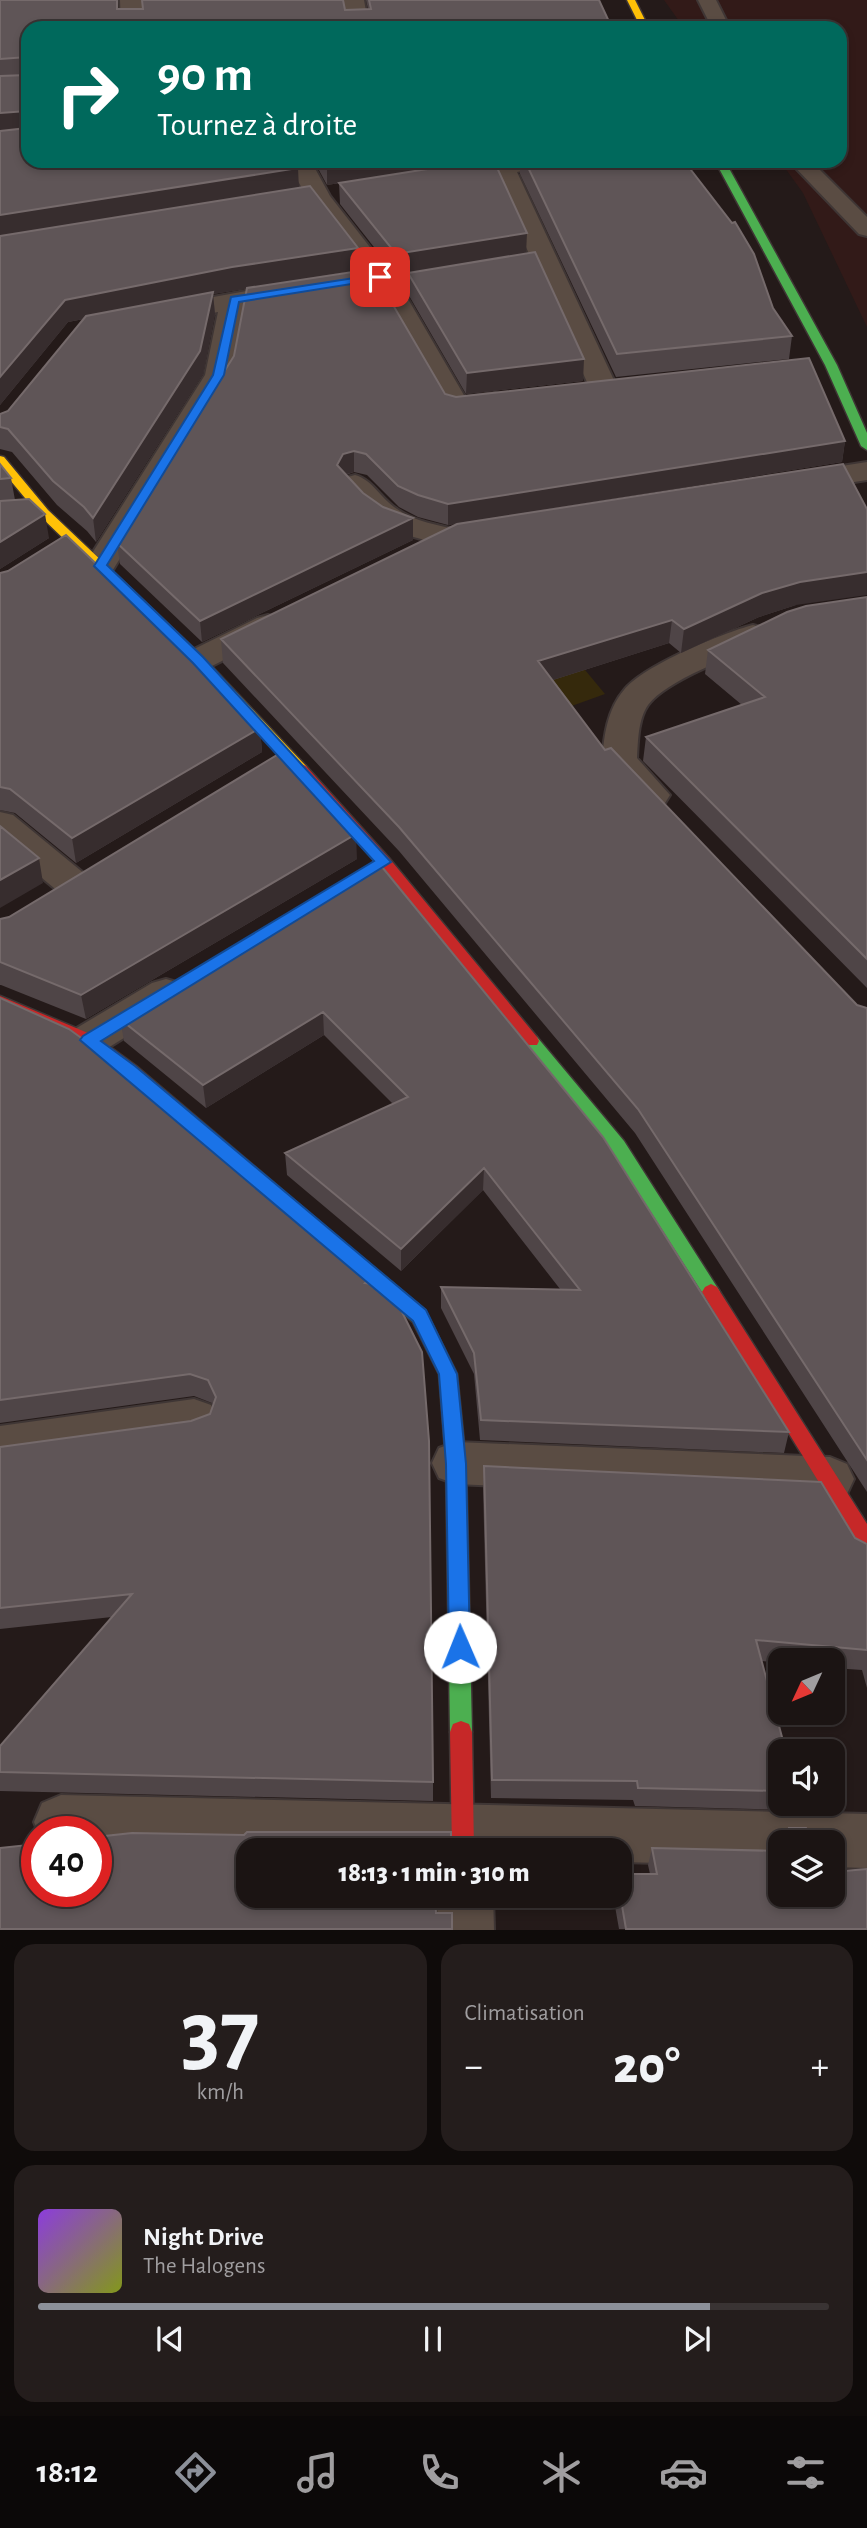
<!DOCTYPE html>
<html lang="fr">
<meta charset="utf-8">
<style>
body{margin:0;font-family:"Alegreya Sans",sans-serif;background:#241d1c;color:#f1f3f6;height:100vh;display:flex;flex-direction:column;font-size:26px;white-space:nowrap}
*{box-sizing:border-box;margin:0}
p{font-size:23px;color:#a09ea0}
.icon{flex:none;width:38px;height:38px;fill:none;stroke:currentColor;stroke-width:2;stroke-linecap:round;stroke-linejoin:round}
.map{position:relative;height:1930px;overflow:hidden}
.panel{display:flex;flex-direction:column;gap:14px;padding:14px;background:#0f0b0a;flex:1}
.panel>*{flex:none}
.banner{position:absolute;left:21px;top:21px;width:826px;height:147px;border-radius:21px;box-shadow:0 4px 10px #0003,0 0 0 2px #393333;background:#00695c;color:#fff;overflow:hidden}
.needle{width:46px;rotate:226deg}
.fabs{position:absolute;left:768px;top:1648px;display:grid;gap:14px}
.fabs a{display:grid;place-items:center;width:77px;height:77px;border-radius:14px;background:#1b1413;box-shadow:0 4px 10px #0003,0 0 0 2px #393333;font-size:35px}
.speed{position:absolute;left:21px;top:1816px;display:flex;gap:14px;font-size:35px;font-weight:700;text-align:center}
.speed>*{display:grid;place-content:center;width:91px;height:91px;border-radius:50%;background:#1b1413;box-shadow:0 4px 10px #0003,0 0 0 2px #393333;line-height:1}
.speed .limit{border:10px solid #d22;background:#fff;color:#111}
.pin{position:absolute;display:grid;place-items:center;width:60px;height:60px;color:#fff;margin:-30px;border-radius:14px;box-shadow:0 4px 10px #0006}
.me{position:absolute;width:77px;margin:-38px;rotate:359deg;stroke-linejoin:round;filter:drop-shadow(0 0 5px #0008)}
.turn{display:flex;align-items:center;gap:24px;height:147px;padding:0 21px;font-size:32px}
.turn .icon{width:91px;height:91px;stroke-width:2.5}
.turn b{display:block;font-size:49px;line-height:60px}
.big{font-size:52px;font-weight:800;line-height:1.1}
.panel .tile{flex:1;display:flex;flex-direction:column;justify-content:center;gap:10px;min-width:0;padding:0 24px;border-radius:21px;background:#241d1c}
.panel .dial{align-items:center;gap:0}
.dial b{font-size:91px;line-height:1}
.song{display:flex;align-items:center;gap:21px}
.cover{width:84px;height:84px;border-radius:10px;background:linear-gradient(135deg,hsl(270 70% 55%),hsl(70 70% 35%))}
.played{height:7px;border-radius:4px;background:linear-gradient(90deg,#8c9099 85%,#393333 85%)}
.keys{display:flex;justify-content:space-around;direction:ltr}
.heat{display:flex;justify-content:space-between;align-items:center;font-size:38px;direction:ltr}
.panel .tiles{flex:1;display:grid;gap:14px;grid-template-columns:1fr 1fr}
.tile:last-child{grid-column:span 2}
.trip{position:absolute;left:236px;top:1838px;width:396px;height:70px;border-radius:21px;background:#1b1413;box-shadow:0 4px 10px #0003,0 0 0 2px #393333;font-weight:800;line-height:70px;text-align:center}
.tabs{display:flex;height:112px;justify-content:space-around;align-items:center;background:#0b0808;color:#a09ea0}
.tabs .icon{width:49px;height:49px}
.tabs .selected{color:#8c9099}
.tabs b{font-size:32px;color:#f1f3f6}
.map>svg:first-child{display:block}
.built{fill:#321a18}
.green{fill:#35290c}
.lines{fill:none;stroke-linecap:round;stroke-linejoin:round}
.lane-casing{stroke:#3f3635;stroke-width:4}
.street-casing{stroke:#3f3635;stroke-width:4}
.fast-casing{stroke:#3f3635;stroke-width:3}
.slow-casing{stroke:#3f3635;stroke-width:3}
.jam-casing{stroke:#3f3635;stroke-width:3}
.lane{fill:#5a4c43;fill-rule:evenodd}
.street{fill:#5a4c43;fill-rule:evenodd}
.fast{fill:#4caf50;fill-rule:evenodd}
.slow{fill:#ffc107;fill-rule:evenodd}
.jam{fill:#c62828;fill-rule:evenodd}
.wall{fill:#4f4547}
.shaded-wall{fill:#372d2e}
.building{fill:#5f5557;stroke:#756a6b;stroke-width:2}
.route{fill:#1a73e8;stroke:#114b97;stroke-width:2}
</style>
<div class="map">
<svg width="867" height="1930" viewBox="0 0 867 1930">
<rect width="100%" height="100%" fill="#241a19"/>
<path class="built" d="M664,0H867V327L803,193L780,161H840V28H684Z"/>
<path class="green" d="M541,617L605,694L555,712Z"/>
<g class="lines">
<defs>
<path id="lane" d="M698,0H716L730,28H712Z
M789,161H811L867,217V236L859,234Z"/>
<path id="street" d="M120,0H142L143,28H121Z
M342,0H364L369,28H347Z
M287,161H311L330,196L401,287L465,397L495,393L505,396L509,402L505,408L456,415L446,412L376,289L310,203Z
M497,161H553L549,166L517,172L619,391L615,397L605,399L595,397L591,391L494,176L444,184L435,182L432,177L435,172L444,170Z
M295,282L304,284L308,290L304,296L246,307L233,375L111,573L100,575L89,573L84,566L205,375L218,312L162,322L153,320L149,314L153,308Z
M867,462V480L797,491L786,488L782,482L786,476L797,473Z
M355,475C373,480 381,499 397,509C415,522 438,525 459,530L463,537L459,544C445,547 434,543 421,539C385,530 361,515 340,484L344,478Z
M268,615L279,618L284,625L279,632L210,667L198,670L186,667L181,660L186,653L257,618Z
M753,625L765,628L769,635L765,642C736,655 666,680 648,705C638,719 638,742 637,758L670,795L665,803L652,807L639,803L602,761C604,736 607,710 624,690C643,666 722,633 753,625Z
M0,812L13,815L86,875L92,884L86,893L73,897L60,893L0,843Z
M166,979L180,983L186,993L180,1003L103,1051L89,1055L75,1051L69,1040L75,1029L152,983Z
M194,1399L211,1405L217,1420L211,1435L194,1441L0,1468V1426Z
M456,1442L830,1457L847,1464L854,1479L847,1494L830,1501L456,1484L439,1478L432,1463L439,1448Z
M61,1795L867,1814V1868L833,1867V1843H780V1866L620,1862V1850H248V1853L96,1850V1832H38L34,1822L42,1803Z
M437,1895H493L494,1930H438Z"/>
<path id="fast" d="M715,161H725L837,365L867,433V450L861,446L825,365Z
M531,1035L537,1037L624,1141L717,1287L720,1292L717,1297L711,1300L705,1297L612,1151L525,1045L523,1041L525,1037Z
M347,1248L353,1250L425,1310L457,1374L466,1463L472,1732L469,1740L461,1743L453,1740L450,1732L446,1463L439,1374L413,1322L341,1260L338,1255L341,1250Z"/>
<path id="slow" d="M627,0H635L649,28H641Z
M0,456L4,457L48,510L203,657L306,766L308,769L306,772H296L193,663L40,516L0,468Z"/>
<path id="jam" d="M301,764L306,766L389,858L537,1037L539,1041L537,1045H525L379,866L296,772L294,769L296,766Z
M0,996L95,1036L136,1066L353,1250L356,1255L353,1260L347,1262L341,1260L124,1074L83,1044L0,1009Z
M711,1284L717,1287L867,1524V1551L860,1549L705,1297L702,1292L705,1287Z
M461,1721L469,1724L472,1732L474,1850H452L450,1732L453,1724Z"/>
</defs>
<use href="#lane" class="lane-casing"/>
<use href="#street" class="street-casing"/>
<use href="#fast" class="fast-casing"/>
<use href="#slow" class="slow-casing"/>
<use href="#jam" class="jam-casing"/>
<use href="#lane" class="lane"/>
<use href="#street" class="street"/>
<use href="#fast" class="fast"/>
<use href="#slow" class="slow"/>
<use href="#jam" class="jam"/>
</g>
<path class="wall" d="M0,0H118V9L345,10L368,9L366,0H599L28,28L299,188L358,270L213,294L215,314L203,374L96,542L87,531L57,505L12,452L0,449V414L8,411L84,319L68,322L0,405Z
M314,161H494L526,253L583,381L466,394L408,294V273L396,275L340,204L339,183L384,176L327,185Z
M520,161H684L773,308L792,336L789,359L616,377L520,174Z
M445,394L456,397L845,441L842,462L448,525L418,517L399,507L367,475L354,472L346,475L363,493L413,540L202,642L120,564L117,543Z
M11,478L15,500L49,538L0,569V479Z
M0,573L260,728L262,752L76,863L15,813L0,810Z
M867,597V988L643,761L646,737L742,705L705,674L708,650Z
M796,605L759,617L681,653L669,643L553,680L605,750L857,1005L867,1008V1492L635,1133L399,851L223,663L221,639Z
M357,859L86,1019L1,985H0V919Z
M378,862L789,1432L784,1453L480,1440L474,1374L441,1308V1287L560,1289L483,1190L401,1271L287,1175L285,1153L393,1104L324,1035L206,1108L124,1041L120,1019Z
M0,998L368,1284L433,1782V1801L0,1791V1746L112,1617L0,1629V1447L191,1421L210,1414L213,1405L212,1403L194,1396L0,1423Z
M484,1466L855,1538L867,1544V1688L862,1670L833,1668V1661H780V1663L761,1661L780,1752V1804H792L790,1810L635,1806L633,1800L491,1798L483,1488Z
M789,1828L810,1843H784Z
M652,1848L780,1895L867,1929H619L613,1895H620L650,1874L648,1865Z"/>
<path class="shaded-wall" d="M27,111L28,132L0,135V113Z
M341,161H479L327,185V163Z
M298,168L299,190L0,237V215Z
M527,233L526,254L396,275V254Z
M358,248V270L213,294L215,314L203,374L96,542L93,518L212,294L68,322L0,405V377L65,300L232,267Z
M584,359L583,381L466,394L467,373Z
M845,441L842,462L448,525V504Z
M354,451V472L343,475L337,465L343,454Z
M45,514L49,538L0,569V542Z
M413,518V540L202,642L200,621Z
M867,572V595L796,605L759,617L681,653L684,629L762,593L800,582Z
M672,620L669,643L537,685L538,661Z
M260,728L262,752L76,863L72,838Z
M356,834L357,859L86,1019L81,995Z
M39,858L43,883L0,908V880Z
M323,1012L324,1035L206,1108L203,1085Z
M484,1168L483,1190L401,1271V1249Z"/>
<path class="building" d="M0,0H117V9H143L142,0H343L345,10L371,9L369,0H599L612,28H28V161H294L298,168L0,215V131L27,128V111L0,113V76L27,75V57L0,59Z
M325,161H341L327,163Z
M478,161H494L527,233L396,254L339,183Z
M525,161H684L732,223L735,222L754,254L773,308L792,336L617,354Z
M310,186L358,248L232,267L65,300L0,377V236Z
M535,252L584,359L467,373L408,273Z
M372,269L445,394L456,397L809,358L845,441L448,504L418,495L398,486L366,454L354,451L343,454L337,465L363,493L383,507L413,518L200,621L117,543L234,356L247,288Z
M213,292L200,351L93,518L84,507L53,481L8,429L0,427V414L8,411L86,316Z
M0,464L11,478L0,479Z
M843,464L867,509V572L800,582L762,593L684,629L672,620L538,661L605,750L611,748L857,1005L867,1008V1460L638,1109L399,827L221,639L457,524Z
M29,499L45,514L0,542V501Z
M66,535L181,645L260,728L72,838L10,789L0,787V573L8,571Z
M867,597V959L646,737L765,697L708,650L787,612L806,606Z
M282,752L356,834L81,995L0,962V919L9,917Z
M0,826L39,858L0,880Z
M378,862L603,1137L789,1432L481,1420L474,1353L441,1287L580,1290L484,1168L401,1249L285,1153L408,1097L323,1012L203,1085L120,1019Z
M0,998L69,1029L110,1059L368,1280L365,1283L372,1284L400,1308L422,1352L429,1441L433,1782L0,1772V1746L132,1594L0,1608V1447L191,1421L210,1414L216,1397L208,1380L190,1374L0,1400Z
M484,1466L821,1482L855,1538L867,1544V1650L756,1640L786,1752H780V1791L638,1788L637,1781L492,1780Z
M789,1828H806L810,1843H789Z
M247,1832H451V1850H248V1895H435L436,1913H452V1929H0V1848L37,1844V1892H96V1837L132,1833L244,1835Z
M652,1848L780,1851V1895H833V1872L867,1869V1929H626L620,1894V1874H657Z"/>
<path class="route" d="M380,274L383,275V279L239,302L224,375L107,565L203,657L391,862L101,1041L135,1066L426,1310L457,1374L466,1464L470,1647L467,1654L460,1657L452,1654L449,1647L446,1464L439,1374L413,1321L80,1040L83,1036L374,861L193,663L94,566L213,375L231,297Z"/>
</svg>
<div class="fabs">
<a><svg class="needle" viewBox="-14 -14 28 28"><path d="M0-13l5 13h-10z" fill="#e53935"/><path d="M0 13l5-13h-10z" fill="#a09ea0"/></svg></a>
<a><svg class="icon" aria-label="sound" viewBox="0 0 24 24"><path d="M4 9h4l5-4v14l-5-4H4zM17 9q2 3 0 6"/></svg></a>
<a><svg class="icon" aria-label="layers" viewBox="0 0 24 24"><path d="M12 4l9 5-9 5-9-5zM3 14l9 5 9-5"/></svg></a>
</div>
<div class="speed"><div class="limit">40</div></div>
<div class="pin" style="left:380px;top:277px;background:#d93025"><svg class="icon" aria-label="arrive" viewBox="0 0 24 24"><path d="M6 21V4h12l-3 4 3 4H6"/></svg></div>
<svg class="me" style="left:460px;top:1647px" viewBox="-20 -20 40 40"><circle r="19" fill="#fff"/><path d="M0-13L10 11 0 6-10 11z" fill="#1a73e8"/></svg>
<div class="trip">18:13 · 1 min · 310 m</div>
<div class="banner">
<div class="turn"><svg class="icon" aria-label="right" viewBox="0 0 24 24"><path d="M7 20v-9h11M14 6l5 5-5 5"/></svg><div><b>90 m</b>Tournez à droite</div></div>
</div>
</div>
<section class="panel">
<div class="tiles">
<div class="tile dial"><b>37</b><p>km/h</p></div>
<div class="tile"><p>Climatisation</p>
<div class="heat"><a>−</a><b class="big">20°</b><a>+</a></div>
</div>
<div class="tile">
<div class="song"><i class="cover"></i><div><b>Night Drive</b><p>The Halogens</p></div></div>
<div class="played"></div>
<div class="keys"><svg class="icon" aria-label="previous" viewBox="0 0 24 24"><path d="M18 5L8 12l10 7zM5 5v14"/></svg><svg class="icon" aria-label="pause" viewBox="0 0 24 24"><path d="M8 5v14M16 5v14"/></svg><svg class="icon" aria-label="next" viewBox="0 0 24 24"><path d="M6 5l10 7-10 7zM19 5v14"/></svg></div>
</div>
</div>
</section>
<nav class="tabs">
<b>18:12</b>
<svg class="icon selected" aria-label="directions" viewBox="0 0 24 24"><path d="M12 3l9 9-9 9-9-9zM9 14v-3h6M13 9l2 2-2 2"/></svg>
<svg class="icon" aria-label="music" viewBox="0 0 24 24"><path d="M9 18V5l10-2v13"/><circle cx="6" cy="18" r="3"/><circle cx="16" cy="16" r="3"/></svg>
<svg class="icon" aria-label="phone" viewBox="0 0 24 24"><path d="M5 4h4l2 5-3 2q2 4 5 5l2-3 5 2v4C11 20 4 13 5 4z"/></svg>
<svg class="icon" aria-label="climate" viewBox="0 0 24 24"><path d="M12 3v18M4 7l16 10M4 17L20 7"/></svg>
<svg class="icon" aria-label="car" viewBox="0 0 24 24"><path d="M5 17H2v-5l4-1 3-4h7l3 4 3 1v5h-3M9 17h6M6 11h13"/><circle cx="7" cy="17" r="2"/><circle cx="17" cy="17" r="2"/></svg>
<svg class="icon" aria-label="filters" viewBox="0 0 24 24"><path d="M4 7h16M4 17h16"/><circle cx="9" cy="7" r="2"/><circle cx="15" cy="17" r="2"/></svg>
</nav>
